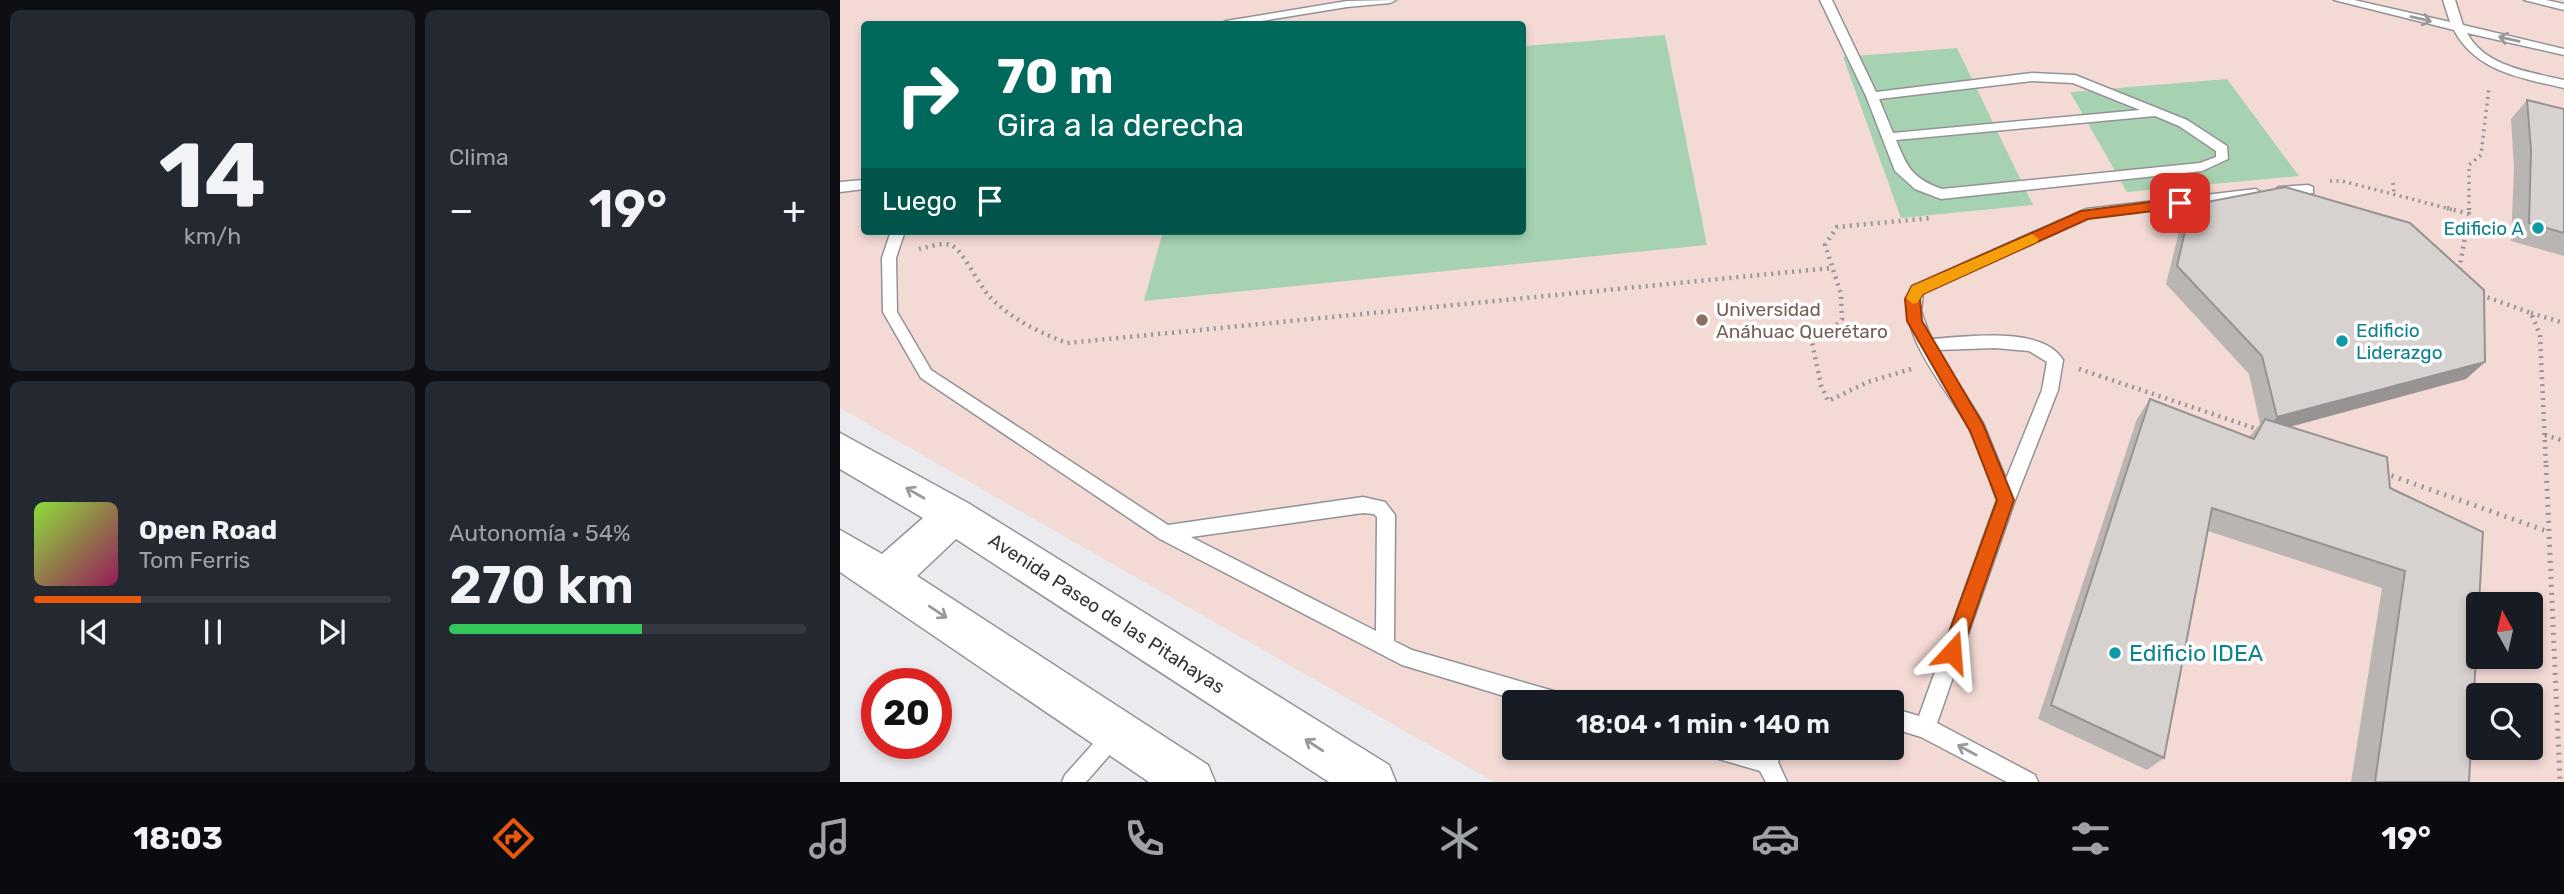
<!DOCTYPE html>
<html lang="es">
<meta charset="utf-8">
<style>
body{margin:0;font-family:Rubik,sans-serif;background:#242831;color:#f1f3f6;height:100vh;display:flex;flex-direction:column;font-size:26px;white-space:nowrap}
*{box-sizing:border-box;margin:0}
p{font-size:23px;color:#9ea1a6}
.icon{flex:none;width:38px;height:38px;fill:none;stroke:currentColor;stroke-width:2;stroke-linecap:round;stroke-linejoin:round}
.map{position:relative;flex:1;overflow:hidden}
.details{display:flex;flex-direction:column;gap:10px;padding:10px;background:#0d0f14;width:840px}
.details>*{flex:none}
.banner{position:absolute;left:21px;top:21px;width:665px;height:214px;border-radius:7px;box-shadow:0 4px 10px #0003;background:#00695c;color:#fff;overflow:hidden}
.needle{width:46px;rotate:352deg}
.fabs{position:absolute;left:1626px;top:592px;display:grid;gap:14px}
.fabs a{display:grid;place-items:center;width:77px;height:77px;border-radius:7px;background:#171b24;box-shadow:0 4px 10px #0003;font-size:35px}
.speed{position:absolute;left:21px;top:668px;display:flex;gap:14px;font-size:35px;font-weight:700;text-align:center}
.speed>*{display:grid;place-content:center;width:91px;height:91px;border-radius:50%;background:#171b24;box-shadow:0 4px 10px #0003;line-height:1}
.speed .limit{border:10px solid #d22;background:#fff;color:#111}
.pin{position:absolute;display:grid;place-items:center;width:60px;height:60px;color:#fff;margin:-30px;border-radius:14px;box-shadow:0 4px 10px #0006}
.me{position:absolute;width:77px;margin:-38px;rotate:19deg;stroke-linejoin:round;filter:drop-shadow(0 0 5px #0008)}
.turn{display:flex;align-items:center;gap:24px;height:147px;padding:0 21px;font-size:32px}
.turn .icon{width:91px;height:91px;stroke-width:2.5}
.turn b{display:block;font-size:49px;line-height:60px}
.then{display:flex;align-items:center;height:66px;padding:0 21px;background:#0003;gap:14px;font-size:26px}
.big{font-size:52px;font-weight:600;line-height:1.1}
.details .card{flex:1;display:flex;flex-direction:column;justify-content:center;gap:10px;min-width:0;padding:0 24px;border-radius:10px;background:#242831}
.details .dial{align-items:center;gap:0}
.dial b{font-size:91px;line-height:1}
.song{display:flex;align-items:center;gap:21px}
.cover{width:84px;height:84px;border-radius:10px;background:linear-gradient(135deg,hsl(90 70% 55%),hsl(330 70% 35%))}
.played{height:7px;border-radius:4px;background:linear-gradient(90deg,#ea580c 30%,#363941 30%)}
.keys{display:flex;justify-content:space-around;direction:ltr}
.heat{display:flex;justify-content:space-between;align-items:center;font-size:38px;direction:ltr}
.charge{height:10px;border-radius:5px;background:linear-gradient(90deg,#34c759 54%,#363941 0)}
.details .tiles{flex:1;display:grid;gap:10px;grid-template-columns:repeat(2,1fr)}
.trip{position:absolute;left:662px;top:690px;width:402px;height:70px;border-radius:7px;background:#171b24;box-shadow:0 4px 10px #0003;font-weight:600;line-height:70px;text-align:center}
.menu{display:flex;height:112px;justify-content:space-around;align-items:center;background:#090b0e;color:#9ea1a6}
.menu .icon{width:49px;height:49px}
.menu .current{color:#ea580c}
.menu b{font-size:32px;color:#f1f3f6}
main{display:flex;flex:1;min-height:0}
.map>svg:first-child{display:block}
.education{fill:#f4dad5;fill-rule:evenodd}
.green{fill:#a7d2b2}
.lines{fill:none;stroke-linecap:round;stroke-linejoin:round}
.service-casing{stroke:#939397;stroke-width:3}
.tertiary-casing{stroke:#939397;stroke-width:3}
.path-far2{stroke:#969598;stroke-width:3.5;stroke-dasharray:2 4.5;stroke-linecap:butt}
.path-far1{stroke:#969598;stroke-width:4.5;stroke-dasharray:2 5;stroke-linecap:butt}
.path{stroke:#969598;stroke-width:5;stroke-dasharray:2 6;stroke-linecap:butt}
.service{fill:#fff;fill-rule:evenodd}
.tertiary{fill:#fff;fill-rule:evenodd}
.wall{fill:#b9b5b3}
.shaded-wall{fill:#969392}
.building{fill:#d7d2d0;stroke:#969392;stroke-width:2}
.oneway{stroke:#9a9a9a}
.route{fill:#ea580c;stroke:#983908;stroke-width:2}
.slow{fill:#f59e0b}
.culture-dot{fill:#0f9aa8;stroke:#fff;stroke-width:2.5}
.education-dot{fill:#8d6e63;stroke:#fff;stroke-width:2.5}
.labels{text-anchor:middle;stroke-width:7;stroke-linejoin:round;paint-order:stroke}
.culture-label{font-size:19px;fill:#0d838f;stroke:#fff;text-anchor:end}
.education-label{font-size:19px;fill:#785e54;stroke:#fff;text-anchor:start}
.street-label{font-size:19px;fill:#353536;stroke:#fff}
.near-culture-label{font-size:23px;fill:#0d838f;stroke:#fff;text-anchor:start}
</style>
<main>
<section class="details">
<div class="tiles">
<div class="card dial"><b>14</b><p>km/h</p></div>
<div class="card"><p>Clima</p>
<div class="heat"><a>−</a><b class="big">19°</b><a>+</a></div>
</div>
<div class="card">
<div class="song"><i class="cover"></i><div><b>Open Road</b><p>Tom Ferris</p></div></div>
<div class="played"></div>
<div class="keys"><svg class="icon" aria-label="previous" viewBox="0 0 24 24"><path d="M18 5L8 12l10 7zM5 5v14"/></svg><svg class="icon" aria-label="pause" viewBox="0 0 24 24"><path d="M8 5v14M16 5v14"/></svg><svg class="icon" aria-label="next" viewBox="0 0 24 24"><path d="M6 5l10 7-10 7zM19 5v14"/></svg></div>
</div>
<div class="card"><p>Autonomía · 54%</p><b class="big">270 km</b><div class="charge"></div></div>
</div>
</section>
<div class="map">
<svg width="1724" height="782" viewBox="0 0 1724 782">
<rect width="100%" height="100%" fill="#ebeaee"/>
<path class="education" d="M0,0H1724V782H654L0,408ZM24,24H682V231H24ZM1638,604H1690V656H1638ZM1638,695H1690V747H1638ZM674,702H1052V747H674Z"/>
<path class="green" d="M825,35L867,245L304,301L323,231H682L683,46Z
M1117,48L1193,205L1061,218L1003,57Z
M1387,79L1459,176L1287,192L1230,92Z"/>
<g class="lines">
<defs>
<path id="service" d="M556,0L550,3L507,7L403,24H380L386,21L507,1Z
M980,0H992L1036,92L1192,73L1235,75L1347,120L1387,146L1388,159L1362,171L1101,199L1075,189L1055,171L1026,96ZM1192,81L1233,83L1300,110L1053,133L1039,99ZM1315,116L1339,126L1376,151V157L1360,163L1102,189C1072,178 1068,169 1056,140Z
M1494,0H1514L1610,22L1603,0H1615L1623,25L1724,49V55L1627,33C1645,67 1690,72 1724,80V88C1682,78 1636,72 1614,30Z
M1684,0H1706L1724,4V10Z
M24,180V189L0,192V182Z
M1468,185L1473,187V193L1439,197L1432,192L1439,187Z
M1416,189L1423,194L1421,197L1248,218L1083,293L1081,311L1091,339C1125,337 1202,325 1223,360L1218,390L1175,500L1097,723L1195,775L1198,782H1167L1081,737L1052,728V708L1079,716L1157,500C1148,477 1141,452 1130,430C1111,393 1050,328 1072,286L1246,209ZM1155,348L1189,351L1207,362L1202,390L1166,479L1143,423L1097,350Z
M51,231H65L56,258L57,312L91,370L328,525L523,497L545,502L555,515L554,641L572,650L717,692L724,695L727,702H684L562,665L320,539L81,378L43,312L42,258ZM523,513L534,514L537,517L536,631L351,537Z
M990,692L1007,695L1010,702H980L983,695Z
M275,724L282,727L285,734L282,741L246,782H222L225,775L268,727Z
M862,747H908L922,751L924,747H944L938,762L947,782H926L920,771L872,757L865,754Z"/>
<path id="tertiary" d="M0,433L128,503L549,765L556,782H489L116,539L77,576L368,765L375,782H309L0,572V530L42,554L83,518L0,469Z"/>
</defs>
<use href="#service" class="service-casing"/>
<use href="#tertiary" class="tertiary-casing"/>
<path class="path-far2" d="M1490,181H1502L1614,210
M1553,183L1554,194
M1629,210V165L1641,155L1649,87"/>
<path class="path-far1" d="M1607,208L1629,214L1619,271
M1629,208V214
M79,249C88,247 102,242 111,245C123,250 138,284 149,296C171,319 198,332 227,343L991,268
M1641,295L1691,313L1700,335L1706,467
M1691,313L1724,323
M1071,369L1028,382L988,401L981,385L970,333L992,330L1002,319L1001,294L985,245L997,227L1091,218
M1239,369L1420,430
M1705,435L1724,441"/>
<path class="path" d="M1706,465L1720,782
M1544,473L1709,532"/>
<use href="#service" class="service"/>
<use href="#tertiary" class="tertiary"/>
</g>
<path class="wall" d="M1687,100L1724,109V256L1671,241L1674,169L1671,119Z
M1351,205L1645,362L1626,379L1450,427L1550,488L1629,782H1511L1542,588L1368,531L1324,758L1307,770L1198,719L1297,419L1310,399L1409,437L1420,424L1409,374L1326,284L1341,224Z"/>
<path class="shaded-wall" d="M1645,362L1626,379L1423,434L1437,417Z"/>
<path class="building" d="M1687,100L1724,109V233L1689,223L1691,150Z
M1445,187L1570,223L1644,290L1645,362L1437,417L1422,356L1337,266L1351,205Z
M1310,399L1414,439L1425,419L1547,457L1550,488L1643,532L1629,782H1535L1565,571L1372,508L1324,758L1211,705Z"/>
<defs><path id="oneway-shaft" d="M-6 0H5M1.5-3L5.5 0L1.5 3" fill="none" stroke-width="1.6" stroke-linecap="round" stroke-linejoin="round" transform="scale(1.75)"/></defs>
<g class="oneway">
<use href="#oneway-shaft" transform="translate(1581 19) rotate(13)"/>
<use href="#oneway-shaft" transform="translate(1669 39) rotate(-167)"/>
<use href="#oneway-shaft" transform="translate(75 493) rotate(-150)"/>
<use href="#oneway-shaft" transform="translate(98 612) rotate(34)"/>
<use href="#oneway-shaft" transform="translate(474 745) rotate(-147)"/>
<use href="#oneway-shaft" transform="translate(1127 750) rotate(-152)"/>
</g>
<path class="route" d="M1340,198L1345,200V207L1248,219L1083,294L1080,299L1082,321L1143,424L1174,500L1119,659L1112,662L1105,659L1102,652L1157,500L1130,431L1067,321L1065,299L1072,286L1241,211Z"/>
<path class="slow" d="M1192,234L1199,239L1197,242L1083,294L1078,302L1073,304L1066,298L1072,286Z"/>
<g class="culture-dot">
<circle cx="1698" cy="228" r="7"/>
<circle cx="1502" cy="341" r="7"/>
<circle cx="1275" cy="653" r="7"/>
</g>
<circle class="education-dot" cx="862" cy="320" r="7"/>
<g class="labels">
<g class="culture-label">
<text x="1684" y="235">Edificio A</text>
<text x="1516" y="337" text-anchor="start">Edificio<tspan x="1516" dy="22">Liderazgo</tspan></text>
</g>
<g class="education-label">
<text x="876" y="316">Universidad<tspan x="876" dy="22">Anáhuac Querétaro</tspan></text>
</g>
<g class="street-label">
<text transform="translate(267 613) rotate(33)" y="7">Avenida Paseo de las Pitahayas</text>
</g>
<g class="near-culture-label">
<text x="1289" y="661">Edificio IDEA</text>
</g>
</g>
</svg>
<div class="fabs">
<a><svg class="needle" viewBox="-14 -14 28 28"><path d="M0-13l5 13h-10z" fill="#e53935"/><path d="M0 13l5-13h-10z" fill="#9ea1a6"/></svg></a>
<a><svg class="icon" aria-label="search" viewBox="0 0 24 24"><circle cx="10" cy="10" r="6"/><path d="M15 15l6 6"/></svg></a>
</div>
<div class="speed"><div class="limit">20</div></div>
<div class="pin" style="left:1340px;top:203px;background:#d93025"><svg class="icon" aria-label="arrive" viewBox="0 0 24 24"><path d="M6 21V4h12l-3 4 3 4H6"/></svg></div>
<svg class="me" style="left:1112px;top:652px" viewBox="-20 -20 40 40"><path d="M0-17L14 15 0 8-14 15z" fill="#ea580c" stroke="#fff" stroke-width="4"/></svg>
<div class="trip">18:04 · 1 min · 140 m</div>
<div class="banner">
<div class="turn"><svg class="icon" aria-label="right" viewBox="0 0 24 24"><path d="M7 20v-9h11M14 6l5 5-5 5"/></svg><div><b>70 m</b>Gira a la derecha</div></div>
<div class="then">Luego<svg class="icon" aria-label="arrive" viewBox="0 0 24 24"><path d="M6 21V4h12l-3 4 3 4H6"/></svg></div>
</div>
</div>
</main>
<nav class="menu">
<b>18:03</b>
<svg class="icon current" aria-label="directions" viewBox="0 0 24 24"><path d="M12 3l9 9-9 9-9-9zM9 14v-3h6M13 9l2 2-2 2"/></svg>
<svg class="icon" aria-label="music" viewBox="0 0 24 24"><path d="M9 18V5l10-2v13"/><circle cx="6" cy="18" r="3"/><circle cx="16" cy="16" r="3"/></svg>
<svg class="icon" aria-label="phone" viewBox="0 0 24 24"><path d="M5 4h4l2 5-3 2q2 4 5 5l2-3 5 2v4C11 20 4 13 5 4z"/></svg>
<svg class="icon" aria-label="climate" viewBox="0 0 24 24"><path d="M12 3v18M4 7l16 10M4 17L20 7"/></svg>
<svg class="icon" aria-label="car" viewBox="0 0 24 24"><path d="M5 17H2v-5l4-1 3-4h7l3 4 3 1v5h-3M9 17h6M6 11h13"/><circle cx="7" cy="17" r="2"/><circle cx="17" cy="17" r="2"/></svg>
<svg class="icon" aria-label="filters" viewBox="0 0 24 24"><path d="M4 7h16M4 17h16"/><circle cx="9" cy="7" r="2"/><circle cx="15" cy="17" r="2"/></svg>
<b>19°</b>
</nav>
